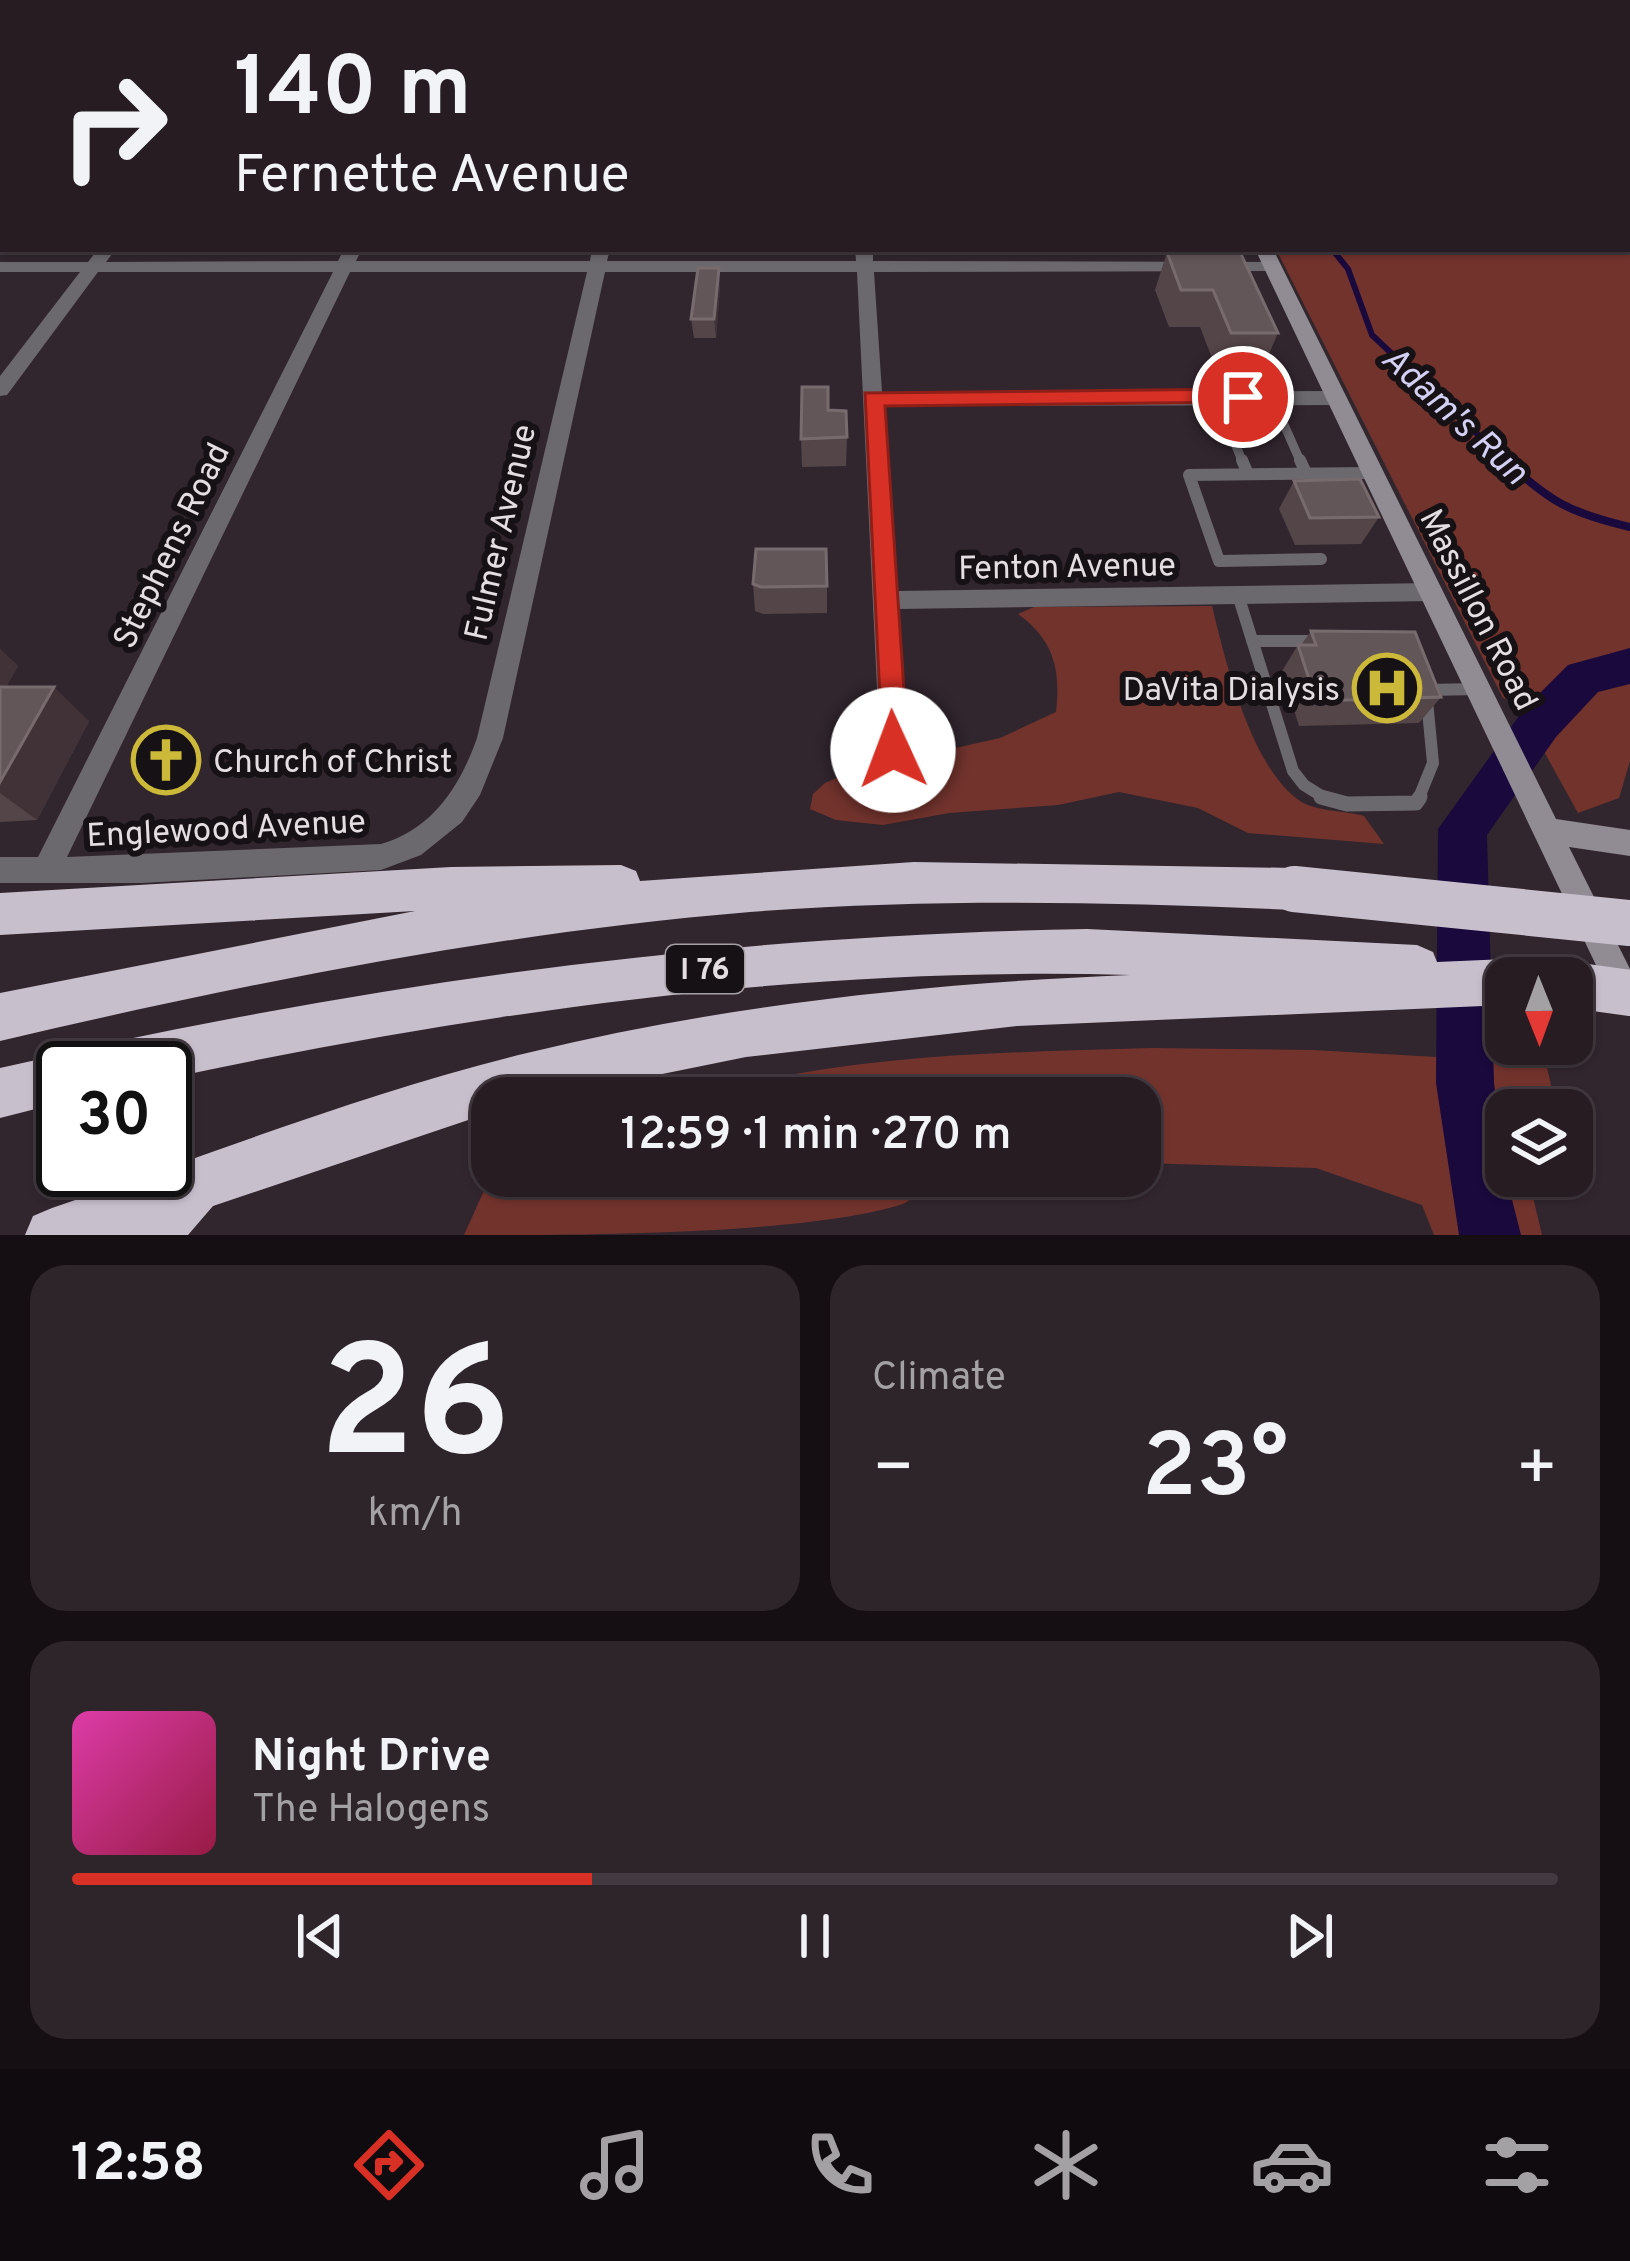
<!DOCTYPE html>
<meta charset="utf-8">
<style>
body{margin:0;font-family:Overpass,sans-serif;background:#2e252a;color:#f1f3f6;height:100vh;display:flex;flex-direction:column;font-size:45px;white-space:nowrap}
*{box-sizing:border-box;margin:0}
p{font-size:39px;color:#a4a1a5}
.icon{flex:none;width:66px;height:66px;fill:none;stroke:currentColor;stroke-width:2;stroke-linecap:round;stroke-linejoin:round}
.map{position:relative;height:1235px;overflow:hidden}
.drawer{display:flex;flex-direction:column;gap:30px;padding:30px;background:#150f13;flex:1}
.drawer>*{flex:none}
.hud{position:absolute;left:0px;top:0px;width:1632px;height:252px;box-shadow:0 3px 9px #0004,0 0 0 3px #423a40;background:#261c22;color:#f1f3f6;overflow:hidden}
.needle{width:78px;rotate:179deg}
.tools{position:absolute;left:1485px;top:957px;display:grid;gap:24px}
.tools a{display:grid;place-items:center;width:108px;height:108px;border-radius:24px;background:#261c22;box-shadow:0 3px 9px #0004,0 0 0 3px #423a40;font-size:60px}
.speed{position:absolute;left:36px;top:1041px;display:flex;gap:24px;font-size:60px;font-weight:700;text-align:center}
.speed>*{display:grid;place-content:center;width:156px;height:156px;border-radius:50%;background:#261c22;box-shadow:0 3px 9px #0004,0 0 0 3px #423a40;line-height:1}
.speed .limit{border:6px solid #111;border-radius:18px;background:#fff;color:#111}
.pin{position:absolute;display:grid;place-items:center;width:102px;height:102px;color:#fff;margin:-51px;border:6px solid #fff;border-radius:50%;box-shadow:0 3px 12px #0007}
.me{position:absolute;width:132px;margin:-66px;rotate:358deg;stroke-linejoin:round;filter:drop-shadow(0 0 9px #0008)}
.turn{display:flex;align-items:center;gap:42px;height:252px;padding:0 36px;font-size:54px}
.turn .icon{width:156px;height:156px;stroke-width:2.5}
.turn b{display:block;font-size:84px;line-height:102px}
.big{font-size:90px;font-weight:600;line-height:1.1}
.drawer .card{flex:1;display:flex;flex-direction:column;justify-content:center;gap:18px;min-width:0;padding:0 42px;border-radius:36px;background:#2e252a}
.drawer .dial{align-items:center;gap:0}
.dial b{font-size:156px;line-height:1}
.song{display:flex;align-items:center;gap:36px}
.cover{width:144px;height:144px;border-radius:18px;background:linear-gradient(135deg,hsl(320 70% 55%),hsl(340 70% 35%))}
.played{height:12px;border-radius:6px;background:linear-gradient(90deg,#d93025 35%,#423a40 35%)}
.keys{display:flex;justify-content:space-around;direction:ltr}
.heat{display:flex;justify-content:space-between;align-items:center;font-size:66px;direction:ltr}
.drawer .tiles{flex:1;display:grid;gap:30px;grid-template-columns:1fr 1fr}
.card:last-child{grid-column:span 2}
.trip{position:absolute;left:471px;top:1077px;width:690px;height:120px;border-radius:36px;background:#261c22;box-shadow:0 3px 9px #0004,0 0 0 3px #423a40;font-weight:600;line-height:120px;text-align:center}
.tab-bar{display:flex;height:192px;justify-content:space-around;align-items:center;background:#0f0b0e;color:#a4a1a5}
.tab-bar .icon{width:84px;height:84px}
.tab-bar .on{color:#d93025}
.tab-bar b{font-size:54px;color:#f1f3f6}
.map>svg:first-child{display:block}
.green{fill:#73332d}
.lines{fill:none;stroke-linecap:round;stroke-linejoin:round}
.stream-far1{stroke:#19093d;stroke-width:6}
.stream{stroke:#19093d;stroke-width:8}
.river{fill:#19093d;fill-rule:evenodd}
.lane-far2{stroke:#6c696e;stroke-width:9}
.lane-far1{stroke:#6c696e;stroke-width:12}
.lane{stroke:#6c696e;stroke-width:15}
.street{fill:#6c696e;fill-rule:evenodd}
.secondary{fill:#918c94;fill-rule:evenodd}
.highway{fill:#c8bfcd;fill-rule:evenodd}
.highway-bridge{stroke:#c8bfcd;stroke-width:46}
.wall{fill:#544548}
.shaded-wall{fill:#403237}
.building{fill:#635659;stroke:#786b6e;stroke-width:3}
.route{fill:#d93025;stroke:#8d1f18;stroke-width:3}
.labels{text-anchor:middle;stroke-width:12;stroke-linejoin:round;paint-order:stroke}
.shield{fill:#161114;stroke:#a6a0a4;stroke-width:3}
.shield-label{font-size:30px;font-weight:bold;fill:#e4dde1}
.street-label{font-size:33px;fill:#e4dde1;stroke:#161114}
.poi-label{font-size:33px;fill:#e4dde1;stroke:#161114;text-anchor:end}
.water-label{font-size:36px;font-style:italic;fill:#d4d0f4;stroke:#161114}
</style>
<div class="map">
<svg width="1630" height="1235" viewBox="0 0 1630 1235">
<rect width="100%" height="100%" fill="#32262e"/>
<path class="green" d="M1153,0H1630V761L1619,798L1578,813L1516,701L1503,698L1276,249H1629V3Z
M1212,606C1225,660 1251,768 1300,801C1314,811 1346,811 1364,816L1384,844L1248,833L1198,808L1119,792L1058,805L949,813L883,825L836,820L810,809L813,794L825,783L853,771L1000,738L1056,712C1061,670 1054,640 1018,614L1034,607Z
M1152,1048L1312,1050L1546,1063L1554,1099L1551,1110H1506V1176H1528L1542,1235H1434L1422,1205L1316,1168L1140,1163V1098H695C845,1053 997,1053 1152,1048Z
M492,1173V1176H940C928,1185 916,1197 903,1204C805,1235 578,1235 464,1235Z"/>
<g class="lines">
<path class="stream-far1" d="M1332,249L1348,269L1372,335L1508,463"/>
<path class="stream" d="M1505,460C1550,502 1570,513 1630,527"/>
<path class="river" d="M1630,648V684L1598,692L1556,737L1487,835L1494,1083L1506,1176L1521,1235H1459L1436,1083L1438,829L1524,709L1568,665Z"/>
<path class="lane-far2" d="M1216,397L1243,463
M1282,420L1301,463"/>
<path class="lane-far1" d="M1242,460L1248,474
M1300,460L1306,473
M1321,559L1219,561L1189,475L1372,473
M1238,595L1293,771L1304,785L1328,800
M1252,641H1318
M1418,800L1433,763L1426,690L1478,689"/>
<path class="lane" d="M1321,797L1347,804L1416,803L1420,797"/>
<path class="street" d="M847,0H859V3H847Z
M0,20H3V28H0Z
M98,249H116L106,262L338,261L344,249H362L356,261H590L592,249H610L607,261H856L855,249H873V261L1278,262L1281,266L1272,271L874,272L882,392L1337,391L1347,398L1337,405L883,406L896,591L1431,583L1443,592L1431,601L897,609L906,750L902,758L893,761L884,758L880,750L857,272H605L503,738L480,795L462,822L421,855L381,870L142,883H0V857H38L333,272H98L7,395L0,396V376L80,272H0V262H88ZM350,272H587L477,738C460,786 433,829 381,844L67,857Z"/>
<path class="secondary" d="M1137,0H1149L1151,3H1139Z
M1255,249H1273L1556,819L1630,830V856L1569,847L1630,969V1008L1615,1005Z"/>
<path class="highway" d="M914,862L1294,868L1309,874L1316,889L1309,904L1294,910C1113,902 931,898 750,912C497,933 247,983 0,1041V993L415,911L0,935V893L451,867L621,865L636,871L640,881Z
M1087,929L1417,945L1433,952L1437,962L1506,959L1522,966L1527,978H1506V1005L1017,1026L746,1057L544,1098H492V1112L213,1206L188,1235H25L33,1216L52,1208C209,1155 366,1092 527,1053C724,1005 928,983 1130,975C806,966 481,1011 165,1079V1068H63V1102L0,1118V1068L63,1054L81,1064L87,1051L104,1044C436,974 748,935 1087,929Z"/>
<path class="highway-bridge" d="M1294,889L1630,923
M1572,985L1630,993"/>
</g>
<path class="wall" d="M1167,252L1278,333L1262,370L1217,371L1200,327H1169L1155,290Z
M720,287L716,338H694L691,319Z
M847,437L846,466L802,467L801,439Z
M1294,481L1379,517L1361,544L1295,545L1279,509Z
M753,584L827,586V613L763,614L755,611Z
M1311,631L1441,697L1419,723L1299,726L1282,671L1298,645H1301Z
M0,649L18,666L6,687L89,721L37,820L0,822Z"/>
<path class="shaded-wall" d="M719,268L720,287L716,338L714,319Z
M0,649L18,666L0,698Z
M54,687L89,721L37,820L0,793V782Z"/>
<path class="building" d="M1167,252H1240L1278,333H1231L1213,290H1181Z
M698,268H719L714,319H691Z
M802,387H828V410L846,411L847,437L801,439Z
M1360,479L1379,517L1310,518L1294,481Z
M756,549H826L827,586L761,587L753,584Z
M1311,631L1415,632L1441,697L1316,701L1298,645H1316Z
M0,687H54L0,782Z"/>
<path class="route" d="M1243,389L1251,391V402L885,406L908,750L893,763L883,759L865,393Z"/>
<defs>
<symbol id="hospital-ring" viewBox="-11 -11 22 22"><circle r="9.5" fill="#161114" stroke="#ccb939" stroke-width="1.5"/><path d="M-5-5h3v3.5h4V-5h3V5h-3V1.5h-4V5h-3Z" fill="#ccb939"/></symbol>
<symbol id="church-ring" viewBox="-11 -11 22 22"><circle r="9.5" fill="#161114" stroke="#ccb939" stroke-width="1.5"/><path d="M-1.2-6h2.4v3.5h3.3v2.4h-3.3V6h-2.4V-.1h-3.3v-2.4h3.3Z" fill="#ccb939"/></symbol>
</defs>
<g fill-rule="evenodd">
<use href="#hospital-ring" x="1349" y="650" width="76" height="76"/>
<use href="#church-ring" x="128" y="722" width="76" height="76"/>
</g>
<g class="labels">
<rect class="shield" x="666" y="945" width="78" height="48" rx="9"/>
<g class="shield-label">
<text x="705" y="979">I 76</text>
</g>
<g class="street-label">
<text transform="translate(499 532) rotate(-77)" y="12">Fulmer Avenue</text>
<text transform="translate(170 545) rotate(-64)" y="12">Stephens Road</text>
<text transform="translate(1067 565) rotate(-1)" y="12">Fenton Avenue</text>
<text transform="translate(1480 609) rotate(63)" y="12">Massillon Road</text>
<text transform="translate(226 827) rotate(-3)" y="12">Englewood Avenue</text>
</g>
<g class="poi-label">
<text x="1340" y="700">DaVita Dialysis</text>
<text x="213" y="772" text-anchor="start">Church of Christ</text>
</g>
<g class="water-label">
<text transform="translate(1456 414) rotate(43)" y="13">Adam's Run</text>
</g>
</g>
</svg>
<div class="tools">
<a><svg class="needle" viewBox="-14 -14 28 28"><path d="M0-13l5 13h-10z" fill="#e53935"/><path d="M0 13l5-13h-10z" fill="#a4a1a5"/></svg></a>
<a><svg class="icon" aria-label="layers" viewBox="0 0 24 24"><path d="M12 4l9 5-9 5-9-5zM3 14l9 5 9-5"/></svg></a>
</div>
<div class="speed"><div class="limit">30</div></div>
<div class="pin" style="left:1243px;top:397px;background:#d93025"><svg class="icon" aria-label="arrive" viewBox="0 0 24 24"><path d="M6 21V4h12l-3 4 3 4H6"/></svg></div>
<svg class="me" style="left:893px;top:750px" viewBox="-20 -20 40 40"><circle r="19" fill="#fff"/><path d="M0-13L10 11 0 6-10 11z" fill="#d93025"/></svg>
<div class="trip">12:59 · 1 min · 270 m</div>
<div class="hud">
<div class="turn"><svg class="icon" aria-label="right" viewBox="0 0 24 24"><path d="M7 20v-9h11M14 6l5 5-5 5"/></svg><div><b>140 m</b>Fernette Avenue</div></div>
</div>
</div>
<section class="drawer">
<div class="tiles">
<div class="card dial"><b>26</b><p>km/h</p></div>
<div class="card"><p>Climate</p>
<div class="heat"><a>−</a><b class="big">23°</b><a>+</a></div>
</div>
<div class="card">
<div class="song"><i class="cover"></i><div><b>Night Drive</b><p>The Halogens</p></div></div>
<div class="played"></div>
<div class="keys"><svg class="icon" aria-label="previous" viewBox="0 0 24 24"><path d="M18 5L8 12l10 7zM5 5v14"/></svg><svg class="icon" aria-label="pause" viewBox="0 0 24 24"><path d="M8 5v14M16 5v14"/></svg><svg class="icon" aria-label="next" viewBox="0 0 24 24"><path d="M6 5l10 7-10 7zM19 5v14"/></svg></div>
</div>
</div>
</section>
<nav class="tab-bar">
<b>12:58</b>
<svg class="icon on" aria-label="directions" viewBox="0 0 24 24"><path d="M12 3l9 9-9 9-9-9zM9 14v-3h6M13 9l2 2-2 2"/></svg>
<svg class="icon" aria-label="music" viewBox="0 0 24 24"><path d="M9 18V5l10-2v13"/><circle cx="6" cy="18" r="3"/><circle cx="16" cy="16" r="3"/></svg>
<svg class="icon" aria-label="phone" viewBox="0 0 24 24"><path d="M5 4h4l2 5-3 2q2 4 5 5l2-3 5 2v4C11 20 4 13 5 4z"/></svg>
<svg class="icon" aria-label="climate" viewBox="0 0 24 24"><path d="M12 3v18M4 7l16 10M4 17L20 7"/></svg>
<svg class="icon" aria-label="car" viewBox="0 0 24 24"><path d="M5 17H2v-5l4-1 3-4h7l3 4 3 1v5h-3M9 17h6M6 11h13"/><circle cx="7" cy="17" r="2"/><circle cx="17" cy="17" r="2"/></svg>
<svg class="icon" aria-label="filters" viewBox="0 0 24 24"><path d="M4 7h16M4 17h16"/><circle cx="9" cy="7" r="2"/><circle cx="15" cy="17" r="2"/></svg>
</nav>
